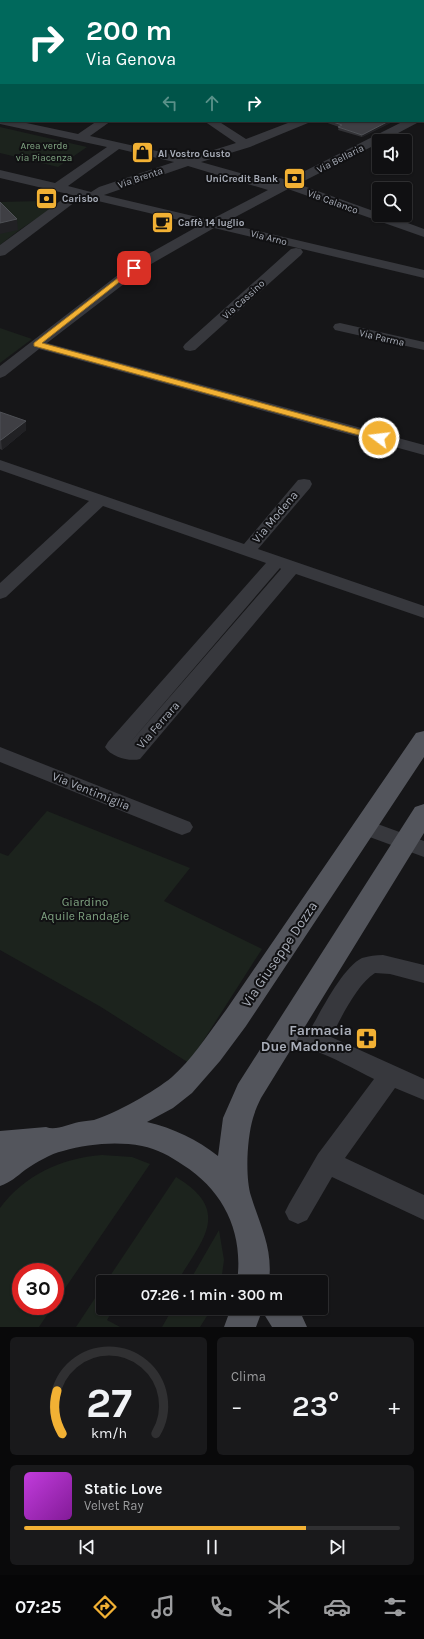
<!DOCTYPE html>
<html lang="it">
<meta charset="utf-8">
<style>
body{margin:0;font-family:Karla,sans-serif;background:#19191b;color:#f1f3f6;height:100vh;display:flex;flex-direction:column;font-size:15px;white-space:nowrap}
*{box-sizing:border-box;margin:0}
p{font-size:13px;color:#9c9d9f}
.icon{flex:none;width:22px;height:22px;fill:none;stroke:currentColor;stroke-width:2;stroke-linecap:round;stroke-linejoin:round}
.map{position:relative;height:1327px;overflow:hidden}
.panel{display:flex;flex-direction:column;gap:10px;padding:10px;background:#09090a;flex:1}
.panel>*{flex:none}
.guide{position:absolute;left:0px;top:0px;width:424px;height:122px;box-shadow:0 1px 3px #0004,0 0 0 1px #303032;background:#00695c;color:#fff;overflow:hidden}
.controls{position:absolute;left:372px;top:134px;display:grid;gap:8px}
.controls a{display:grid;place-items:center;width:40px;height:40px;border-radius:4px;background:#101012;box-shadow:0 1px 3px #0004,0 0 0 1px #303032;font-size:20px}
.speed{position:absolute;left:12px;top:1263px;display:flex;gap:8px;font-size:20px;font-weight:700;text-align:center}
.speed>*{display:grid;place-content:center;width:52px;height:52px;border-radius:50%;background:#101012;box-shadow:0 1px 3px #0004,0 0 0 1px #303032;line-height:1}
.speed .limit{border:6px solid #d22;background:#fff;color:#111}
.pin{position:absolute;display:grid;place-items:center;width:34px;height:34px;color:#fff;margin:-17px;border-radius:8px;box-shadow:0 2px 6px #0006}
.me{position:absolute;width:44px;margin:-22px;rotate:285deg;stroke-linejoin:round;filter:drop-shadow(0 0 3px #0008)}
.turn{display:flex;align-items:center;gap:14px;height:84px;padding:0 20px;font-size:18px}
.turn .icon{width:52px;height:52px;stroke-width:2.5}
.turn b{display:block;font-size:28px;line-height:34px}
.lanes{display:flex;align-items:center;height:38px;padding:0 20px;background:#0003;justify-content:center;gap:20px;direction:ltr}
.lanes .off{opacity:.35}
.big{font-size:30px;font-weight:600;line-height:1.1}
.panel .widget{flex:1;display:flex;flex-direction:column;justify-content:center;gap:6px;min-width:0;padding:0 14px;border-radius:6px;background:#19191b}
.panel .dial{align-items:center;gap:0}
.dial svg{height:104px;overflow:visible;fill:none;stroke:#303032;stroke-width:7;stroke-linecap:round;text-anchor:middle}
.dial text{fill:#f1f3f6;stroke:none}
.song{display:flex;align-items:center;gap:12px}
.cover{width:48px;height:48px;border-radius:6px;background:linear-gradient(135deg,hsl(290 70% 55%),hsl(290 70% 35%))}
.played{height:4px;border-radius:2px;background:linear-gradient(90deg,#f2b134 75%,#303032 75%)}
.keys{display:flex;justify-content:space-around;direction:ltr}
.heat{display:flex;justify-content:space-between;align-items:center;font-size:22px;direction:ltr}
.panel .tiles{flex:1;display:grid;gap:10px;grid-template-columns:1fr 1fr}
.widget:last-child{grid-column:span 2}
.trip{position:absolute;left:96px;top:1275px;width:232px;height:40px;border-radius:4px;background:#101012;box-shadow:0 1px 3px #0004,0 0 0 1px #303032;font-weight:600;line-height:40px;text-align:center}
.tabs{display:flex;height:64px;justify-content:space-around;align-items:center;background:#060607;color:#9c9d9f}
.tabs .icon{width:28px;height:28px}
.tabs .active{color:#f2b134}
.tabs b{font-size:18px;color:#f1f3f6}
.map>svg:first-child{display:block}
.green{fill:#1c231d}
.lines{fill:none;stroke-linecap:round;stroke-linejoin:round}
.minor{fill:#37383d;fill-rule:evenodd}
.major{fill:#53555c;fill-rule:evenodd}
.wall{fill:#323236}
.shaded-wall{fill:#212124}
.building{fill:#3f3f44;stroke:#4f5156}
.route{fill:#f2b134;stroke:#9d7322}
.labels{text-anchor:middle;stroke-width:4;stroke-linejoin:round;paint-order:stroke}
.far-park-label{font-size:10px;fill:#7fa381;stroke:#111113}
.far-poi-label{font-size:10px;font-weight:bold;fill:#a8adb8;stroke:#111113;text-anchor:start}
.far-street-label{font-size:10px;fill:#a8adb8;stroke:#111113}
.street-label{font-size:12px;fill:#a8adb8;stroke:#111113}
.park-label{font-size:12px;fill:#7fa381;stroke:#111113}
.near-street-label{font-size:14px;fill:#a8adb8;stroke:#111113}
.near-poi-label{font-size:14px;font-weight:bold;fill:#a8adb8;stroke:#111113;text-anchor:end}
</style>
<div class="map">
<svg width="424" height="1327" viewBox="0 0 424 1327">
<rect width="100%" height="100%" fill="#161618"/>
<path class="green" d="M0,127L87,147L58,167L0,153Z
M40,196L45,200L50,199L58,207C34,219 20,229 0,245V202L41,201Z
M0,328L32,339L0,363Z
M47,811L190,868L164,901L262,949L189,1063L101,1007L0,950V853L8,856Z
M102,1155L132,1157L150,1164L55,1303V1272H21V1306H53L39,1327H0V1208C25,1175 61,1158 102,1155Z
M176,1177C233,1211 202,1240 177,1282H106Z
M219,1230L224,1260L221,1282H189Z
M103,1286V1308H114L107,1320L120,1327H76Z
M173,1308H212L200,1327H162Z"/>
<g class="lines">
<path class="minor" d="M10,0H22L23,1H11Z
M116,0H126L127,1H117Z
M220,0H230L231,1H221Z
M329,0H340L341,1H330Z
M423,16H424L423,23Z
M0,19H1V25H0Z
M0,55H1V61H0Z
M423,90H424V96H423Z
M0,118L1,121H17L78,134L97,121H111L90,136L188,158L236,143L204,121H218L246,139L293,121H310L308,123L250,147L201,162L275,183L274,182L276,179L280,178L287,180L404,121H419L417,123L383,141H379V143L298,184L379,213V215H386L424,229V237L288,189L224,223L424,270V278L214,228L146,267L47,343L424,445V455L39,349L5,376L0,378V366L136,261L200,225L0,178V170L55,183L107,147L0,124ZM119,149L174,162L99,187L91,192L68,186ZM188,166L268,190L210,220L104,195Z
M71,195L75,196L77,199L75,202L5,255L0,256V245L67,196Z
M296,248L301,249L303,252L301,255L195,350L190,351L185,350L183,347L185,344L291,249Z
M340,323L424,342V350L335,330L333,327L335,324Z
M0,460L244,544L298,480L304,479L310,480L312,484L310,488L258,549L424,606V618L296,574L140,759C130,762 111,757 105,747L108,742L266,563L103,506L6,597L0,599V583L89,501L0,470ZM280,568L281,569L128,745Z
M0,747L190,822L193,827L190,832L182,835L174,832L0,762Z
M364,819L424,841V857L356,832L353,827L356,822Z
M383,955L424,965V983L390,974L375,973C357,984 341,1018 331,1037L424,1079V1100L395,1088L345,1158L424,1195V1220L332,1177L307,1220L298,1224L289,1220L285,1212L289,1204L318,1154L374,1079C354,1069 333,1057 312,1050C299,1046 285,1049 272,1045L269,1038L272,1031C285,1027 297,1027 310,1030C321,1011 343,967 362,958C369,956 376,955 383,955Z"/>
<path class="major" d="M424,731V757L246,1026L220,1061L192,1093L173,1108L147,1122C173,1128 198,1140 218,1156L223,1118L238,1084L415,807L424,804V833L261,1098C258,1104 255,1111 253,1118C247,1138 245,1177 251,1196C261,1228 273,1248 269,1282H237C244,1233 224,1191 183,1165C170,1156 157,1149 142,1146C116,1141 88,1144 63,1151C50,1154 37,1162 25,1170C16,1177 11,1182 0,1186V1131L46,1127C56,1131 68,1124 79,1122C83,1121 89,1121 94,1120C116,1113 154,1092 172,1077C193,1058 209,1033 226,1010L416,733Z
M231,1308H296L302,1316L307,1327H272L262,1311L256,1327H224Z"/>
</g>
<path class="wall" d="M322,121H394L362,137L338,130L339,127Z
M0,412L26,430L2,450L0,449Z"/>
<path class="shaded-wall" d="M389,121H394L362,137V135Z
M17,219L18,230L0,234V223Z
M26,421V430L2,450L1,440Z"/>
<path class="building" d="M330,121H389L362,135L338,127L342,125Z
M0,202L17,219L0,223Z
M0,412L26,421L1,440H0Z"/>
<path class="route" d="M132,267L137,268L42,343L382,436L383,438L382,440H377L34,346V343Z"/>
<defs>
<symbol id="shop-square" viewBox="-11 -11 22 22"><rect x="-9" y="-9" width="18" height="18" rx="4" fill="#f2b134" stroke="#111113"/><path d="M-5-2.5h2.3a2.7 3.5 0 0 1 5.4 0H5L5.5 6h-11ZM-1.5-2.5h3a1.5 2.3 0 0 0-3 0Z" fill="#111"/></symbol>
<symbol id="bank-square" viewBox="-11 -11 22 22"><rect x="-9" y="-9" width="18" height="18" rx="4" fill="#f2b134" stroke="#111113"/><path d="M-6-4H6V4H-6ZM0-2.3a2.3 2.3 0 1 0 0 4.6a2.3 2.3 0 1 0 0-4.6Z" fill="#111"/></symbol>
<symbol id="cafe-square" viewBox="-11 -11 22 22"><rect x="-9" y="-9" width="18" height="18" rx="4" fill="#f2b134" stroke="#111113"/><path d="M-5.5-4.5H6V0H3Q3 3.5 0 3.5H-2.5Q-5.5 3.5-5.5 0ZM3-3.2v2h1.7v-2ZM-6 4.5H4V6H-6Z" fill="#111"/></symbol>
<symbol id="pharmacy-square" viewBox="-11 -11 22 22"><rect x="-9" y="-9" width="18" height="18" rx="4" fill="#f2b134" stroke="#111113"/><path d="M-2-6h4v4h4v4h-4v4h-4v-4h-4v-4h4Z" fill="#111"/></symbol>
</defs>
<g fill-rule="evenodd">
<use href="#shop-square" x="130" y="140" width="25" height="25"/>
<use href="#bank-square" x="282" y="166" width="25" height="25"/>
<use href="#bank-square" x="34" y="186" width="25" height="25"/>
<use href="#cafe-square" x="150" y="210" width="25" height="25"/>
<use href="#pharmacy-square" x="354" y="1026" width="25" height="25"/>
</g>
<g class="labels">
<g class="far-park-label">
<text x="44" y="149">Area verde<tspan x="44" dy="12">via Piacenza</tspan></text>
</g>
<g class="far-poi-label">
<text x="158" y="157">Al Vostro Gusto</text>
<text x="278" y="182" text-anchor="end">UniCredit Bank</text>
<text x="62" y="202">Carisbo</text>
<text x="178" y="226">Caffè 14 luglio</text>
</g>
<g class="far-street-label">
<text transform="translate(340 158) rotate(-27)" y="4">Via Bellaria</text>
<text transform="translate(140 177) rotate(-19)" y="4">Via Brenta</text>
<text transform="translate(333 201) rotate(20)" y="4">Via Calanco</text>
<text transform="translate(269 237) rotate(14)" y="4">Via Arno</text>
<text transform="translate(243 299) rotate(-42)" y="4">Via Cassino</text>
<text transform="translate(382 337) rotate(13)" y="4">Via Parma</text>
</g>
<g class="street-label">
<text transform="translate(275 517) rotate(-50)" y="4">Via Modena</text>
<text transform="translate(158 725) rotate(-49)" y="4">Via Ferrara</text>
<text transform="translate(91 791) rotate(22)" y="4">Via Ventimiglia</text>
</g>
<g class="park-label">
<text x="85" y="906">Giardino<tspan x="85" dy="14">Aquile Randagie</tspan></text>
</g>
<g class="near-street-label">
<text transform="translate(279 954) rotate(-56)" y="5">Via Giuseppe Dozza</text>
</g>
<g class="near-poi-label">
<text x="352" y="1035">Farmacia<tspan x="352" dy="16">Due Madonne</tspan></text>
</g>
</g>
</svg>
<div class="controls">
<a><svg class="icon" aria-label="sound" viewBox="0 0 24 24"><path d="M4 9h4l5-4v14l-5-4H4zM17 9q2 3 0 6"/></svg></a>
<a><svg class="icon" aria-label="search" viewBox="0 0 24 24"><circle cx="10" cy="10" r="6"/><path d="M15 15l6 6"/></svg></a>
</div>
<div class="speed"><div class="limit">30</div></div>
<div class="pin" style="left:134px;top:268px;background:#d93025"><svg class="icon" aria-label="arrive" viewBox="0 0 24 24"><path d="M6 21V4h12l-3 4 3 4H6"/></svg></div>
<svg class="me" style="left:379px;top:438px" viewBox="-20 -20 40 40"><circle r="17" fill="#f2b134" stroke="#fff" stroke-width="3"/><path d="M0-11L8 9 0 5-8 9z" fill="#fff"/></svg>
<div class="trip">07:26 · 1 min · 300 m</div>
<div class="guide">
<div class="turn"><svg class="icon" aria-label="right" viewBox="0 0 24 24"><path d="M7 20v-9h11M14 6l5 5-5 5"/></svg><div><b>200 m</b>Via Genova</div></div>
<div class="lanes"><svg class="icon off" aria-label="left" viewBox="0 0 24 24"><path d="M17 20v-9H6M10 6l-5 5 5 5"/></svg><svg class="icon off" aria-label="ahead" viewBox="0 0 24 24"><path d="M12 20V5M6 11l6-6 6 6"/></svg><svg class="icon" aria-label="right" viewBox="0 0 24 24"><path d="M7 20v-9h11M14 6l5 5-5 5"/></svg></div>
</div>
</div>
<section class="panel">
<div class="tiles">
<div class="widget dial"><svg viewBox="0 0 100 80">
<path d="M14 69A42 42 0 1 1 86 69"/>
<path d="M14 69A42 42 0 0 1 10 36" stroke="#f2b134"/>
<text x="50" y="56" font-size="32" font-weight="700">27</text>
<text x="50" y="72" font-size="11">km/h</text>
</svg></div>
<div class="widget"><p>Clima</p>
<div class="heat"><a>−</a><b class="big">23°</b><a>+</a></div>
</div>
<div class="widget">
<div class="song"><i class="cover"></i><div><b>Static Love</b><p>Velvet Ray</p></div></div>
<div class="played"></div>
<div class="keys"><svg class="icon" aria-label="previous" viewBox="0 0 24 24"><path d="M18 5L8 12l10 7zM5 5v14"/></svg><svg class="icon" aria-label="pause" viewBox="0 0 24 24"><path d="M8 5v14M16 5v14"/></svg><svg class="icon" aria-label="next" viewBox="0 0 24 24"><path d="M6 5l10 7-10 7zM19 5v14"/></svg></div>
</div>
</div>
</section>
<nav class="tabs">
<b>07:25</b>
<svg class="icon active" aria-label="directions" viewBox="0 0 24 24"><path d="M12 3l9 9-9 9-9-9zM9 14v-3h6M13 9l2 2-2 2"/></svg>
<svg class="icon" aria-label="music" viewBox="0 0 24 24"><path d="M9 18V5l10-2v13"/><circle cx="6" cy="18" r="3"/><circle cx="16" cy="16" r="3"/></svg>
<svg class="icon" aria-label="phone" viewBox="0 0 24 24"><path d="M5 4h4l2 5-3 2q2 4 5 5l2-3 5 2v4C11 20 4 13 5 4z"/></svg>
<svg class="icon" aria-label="climate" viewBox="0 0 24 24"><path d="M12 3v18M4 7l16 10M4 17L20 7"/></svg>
<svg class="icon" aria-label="car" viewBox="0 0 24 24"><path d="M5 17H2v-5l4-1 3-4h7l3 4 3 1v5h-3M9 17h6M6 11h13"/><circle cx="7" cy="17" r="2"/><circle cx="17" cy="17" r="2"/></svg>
<svg class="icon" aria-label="filters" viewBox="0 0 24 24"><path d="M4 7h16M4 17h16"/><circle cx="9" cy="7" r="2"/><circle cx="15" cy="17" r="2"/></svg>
</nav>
